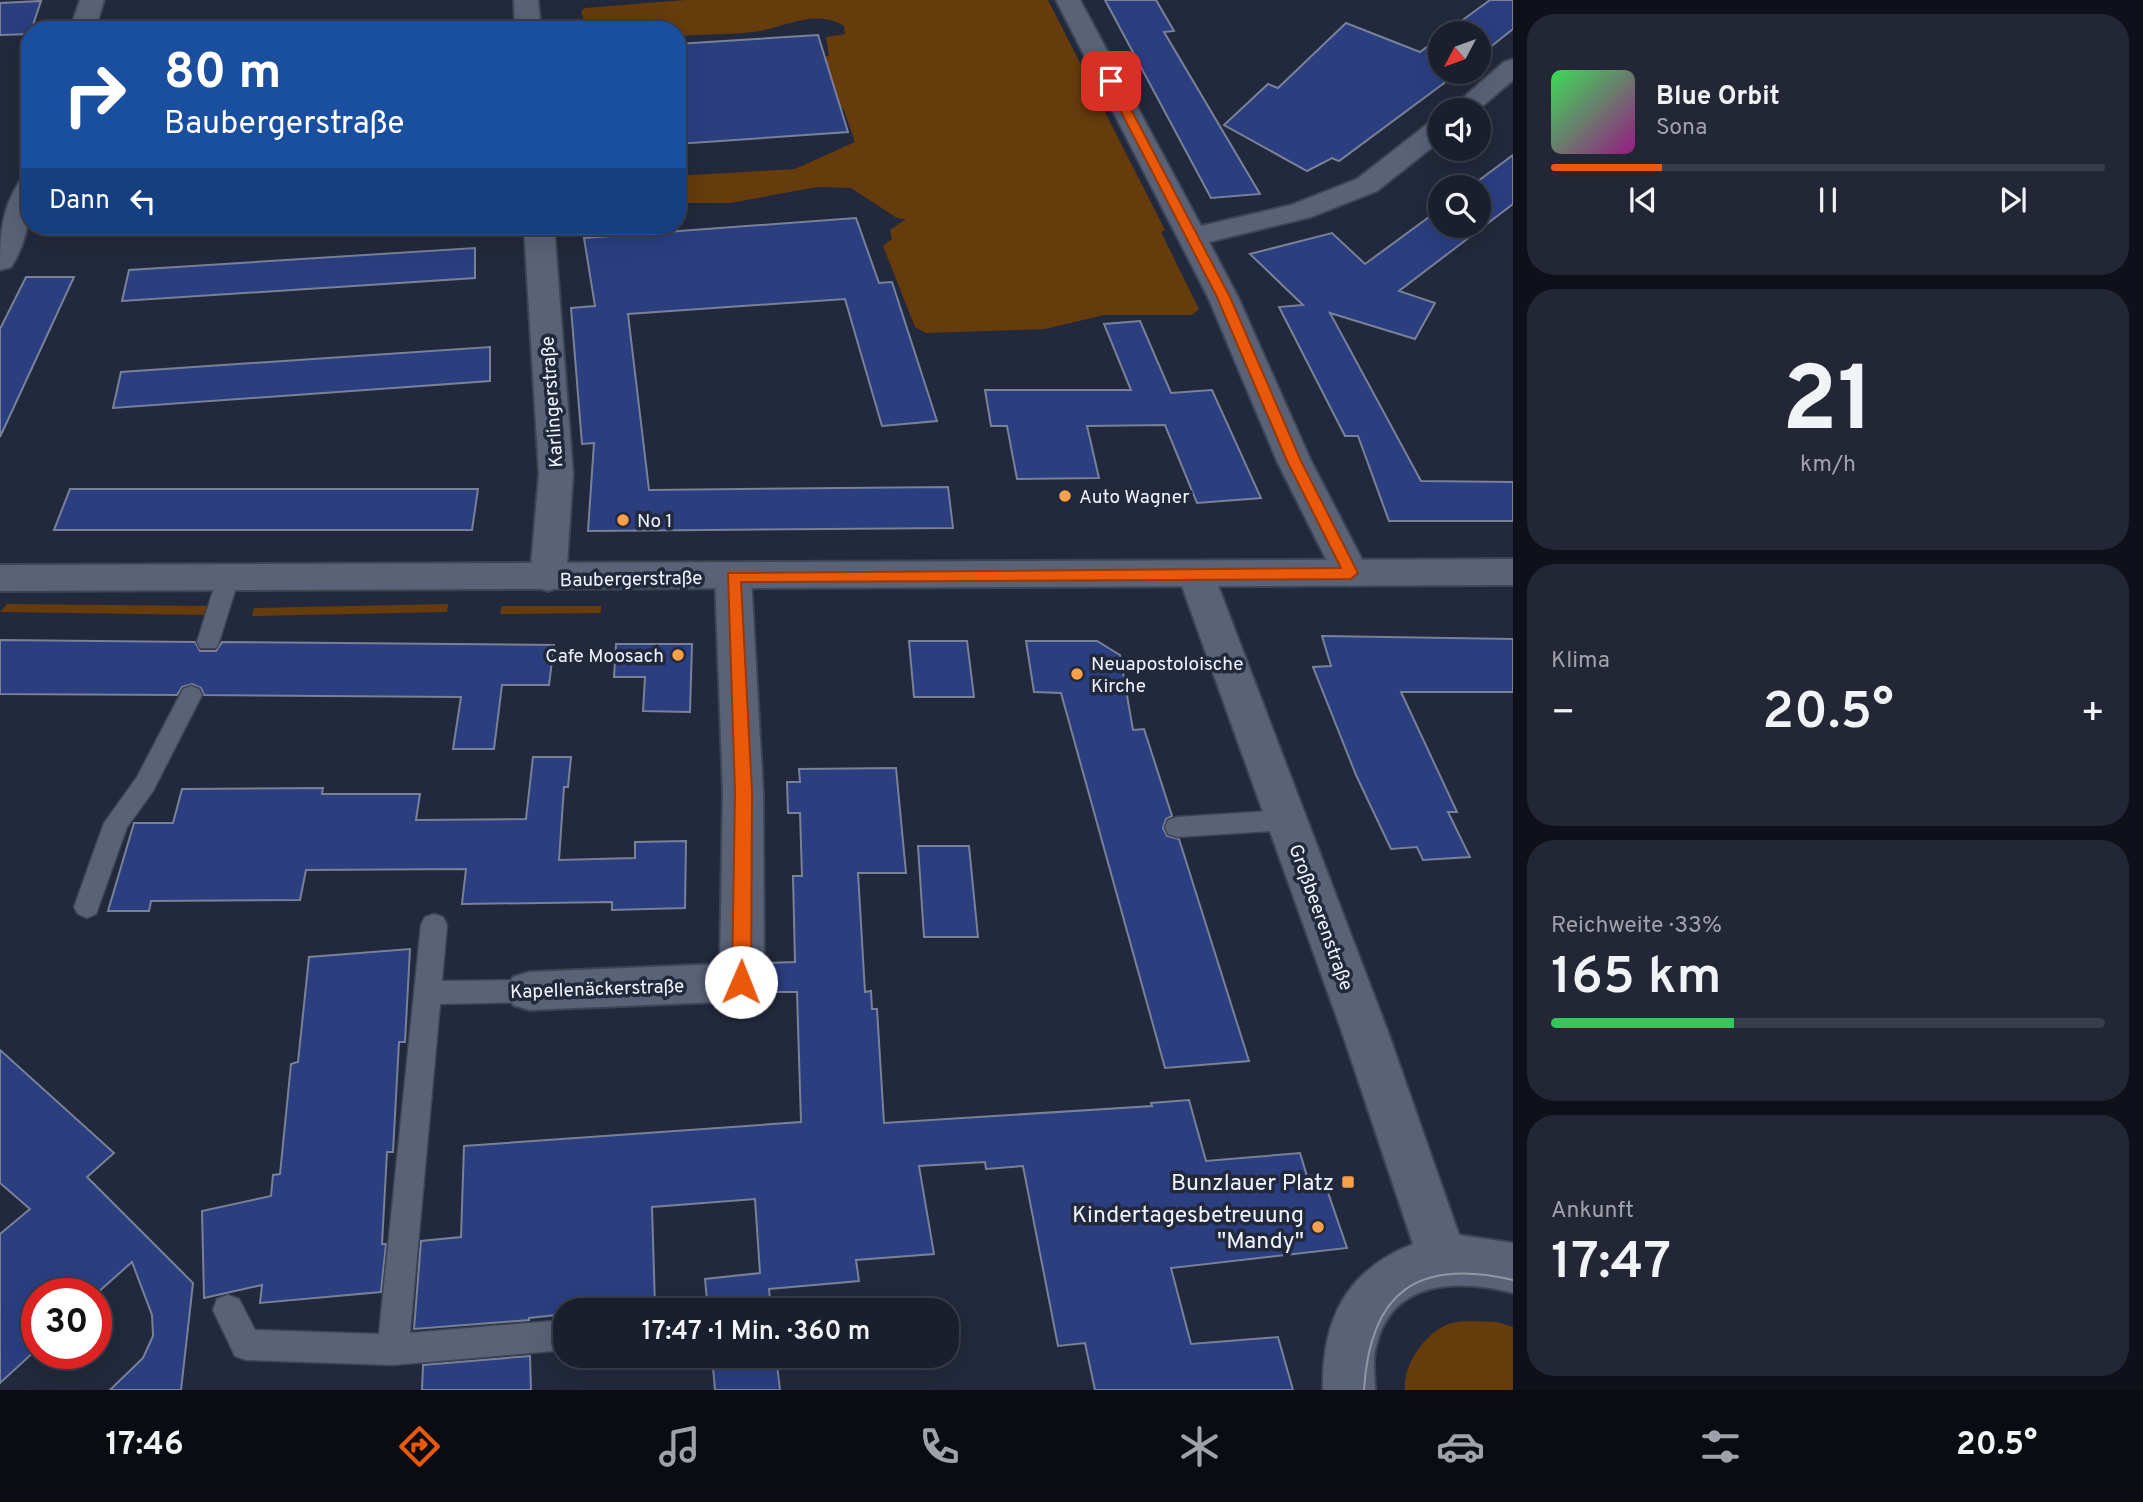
<!DOCTYPE html>
<html lang="de">
<meta charset="utf-8">
<style>
body{margin:0;font-family:Overpass,sans-serif;background:#232735;color:#f1f3f6;height:100vh;display:flex;flex-direction:column;font-size:26px;white-space:nowrap}
*{box-sizing:border-box;margin:0}
p{font-size:23px;color:#9fa2aa}
.icon{flex:none;width:38px;height:38px;fill:none;stroke:currentColor;stroke-width:2;stroke-linecap:round;stroke-linejoin:round}
.map{position:relative;flex:1;overflow:hidden}
.side{display:flex;flex-direction:column;gap:14px;padding:14px;background:#0e1119;width:630px}
.side>*{flex:none}
.banner{position:absolute;left:21px;top:21px;width:665px;height:214px;border-radius:28px;box-shadow:0 7px 28px #0002,0 0 0 2px #383d49;background:#1a4fa0;color:#fff;overflow:hidden}
.needle{width:46px;rotate:229deg}
.tools{position:absolute;left:1428px;top:21px;display:grid;gap:14px}
.tools a{display:grid;place-items:center;width:63px;height:63px;border-radius:50%;background:#1a1f2d;box-shadow:0 7px 28px #0002,0 0 0 2px #383d49;font-size:35px}
.speed{position:absolute;left:21px;top:1278px;display:flex;gap:14px;font-size:35px;font-weight:700;text-align:center}
.speed>*{display:grid;place-content:center;width:91px;height:91px;border-radius:50%;background:#1a1f2d;box-shadow:0 7px 28px #0002,0 0 0 2px #383d49;line-height:1}
.speed .limit{border:10px solid #d22;background:#fff;color:#111}
.pin{position:absolute;display:grid;place-items:center;width:60px;height:60px;color:#fff;margin:-30px;border-radius:14px;box-shadow:0 4px 10px #0006}
.me{position:absolute;width:77px;margin:-38px;rotate:1deg;stroke-linejoin:round;filter:drop-shadow(0 0 5px #0008)}
.turn{display:flex;align-items:center;gap:24px;height:147px;padding:0 28px;font-size:32px}
.turn .icon{width:91px;height:91px;stroke-width:2.5}
.turn b{display:block;font-size:49px;line-height:60px}
.then{display:flex;align-items:center;height:66px;padding:0 28px;background:#0003;gap:14px;font-size:26px}
.big{font-size:52px;font-weight:600;line-height:1.1}
.side .tile{flex:1;display:flex;flex-direction:column;justify-content:center;gap:10px;min-width:0;padding:0 24px;border-radius:28px;background:#232735}
.side .dial{align-items:center;gap:0}
.dial b{font-size:91px;line-height:1}
.song{display:flex;align-items:center;gap:21px}
.cover{width:84px;height:84px;border-radius:10px;background:linear-gradient(135deg,hsl(130 70% 55%),hsl(310 70% 35%))}
.played{height:7px;border-radius:4px;background:linear-gradient(90deg,#ea580c 20%,#383d49 20%)}
.keys{display:flex;justify-content:space-around;direction:ltr}
.heat{display:flex;justify-content:space-between;align-items:center;font-size:38px;direction:ltr}
.charge{height:10px;border-radius:5px;background:linear-gradient(90deg,#34c759 33%,#383d49 0)}
.trip{position:absolute;left:553px;top:1298px;width:406px;height:70px;border-radius:28px;background:#1a1f2d;box-shadow:0 7px 28px #0002,0 0 0 2px #383d49;font-weight:600;line-height:70px;text-align:center}
.menu{display:flex;height:112px;justify-content:space-around;align-items:center;background:#0a0c12;color:#9fa2aa}
.menu .icon{width:49px;height:49px}
.menu .active{color:#ea580c}
.menu b{font-size:32px;color:#f1f3f6}
main{display:flex;flex:1;min-height:0}
.map>svg:first-child{display:block}
.green{fill:#673c0d}
.building{fill:#2a3e80;stroke:#788198;stroke-width:2}
.lines{fill:none;stroke-linecap:round;stroke-linejoin:round}
.lane-casing{stroke:#3e4453;stroke-width:3}
.street-casing{stroke:#3e4453;stroke-width:4}
.secondary-casing{stroke:#3e4453;stroke-width:4}
.lane{fill:#596277;fill-rule:evenodd}
.street{fill:#596277;fill-rule:evenodd}
.secondary{fill:#596277;fill-rule:evenodd}
.tram{stroke:#9096a4;stroke-width:2}
.route{fill:#ea580c;stroke:#983908;stroke-width:2}
.poi-dot{fill:#f8a14a;stroke:#22293c;stroke-width:2.5}
.labels{text-anchor:middle;stroke-width:7;stroke-linejoin:round;paint-order:stroke}
.street-label{font-size:19px;fill:#f0f4ff;stroke:#22293c}
.poi-label{font-size:19px;fill:#f0f4ff;stroke:#22293c;text-anchor:start}
.near-poi-label{font-size:23px;fill:#f0f4ff;stroke:#22293c;text-anchor:end}
</style>
<main>
<div class="map">
<svg width="1513" height="1390" viewBox="0 0 1513 1390">
<rect width="100%" height="100%" fill="#22293c"/>
<path class="green" d="M686,0H1048L1165,230L1161,232L1199,309L1192,315H1104L1045,329L926,333L915,327L883,246L892,239L890,230L906,219L897,218L851,188L817,187L730,203H677V176L795,169L855,142L843,108L796,102L782,61L829,56L826,37L845,34L844,26C818,9 787,26 760,31C733,35 704,34 677,36V30H587L581,11L585,8Z
M7,604L213,606L211,615L0,612Z
M448,604L447,612L252,616L254,608Z
M502,606H601V613L500,614Z
M1497,1322L1513,1327V1390H1405C1402,1365 1428,1328 1453,1323C1467,1320 1483,1322 1497,1322Z"/>
<path class="building" d="M1105,0H1156L1174,31L1164,32L1260,194L1211,198Z
M1490,0H1513V29L1479,56V33H1445Z
M41,1L30,34L0,35V3Z
M1346,23L1420,52L1440,37V72H1459L1339,161L1332,158L1307,171L1224,125L1268,84L1278,88Z
M818,35L848,132L677,144V44Z
M1513,155V204L1399,291L1435,303L1415,339L1330,313L1421,481L1513,482V521H1389L1358,436H1345L1279,307L1303,305L1250,254L1332,233L1365,264L1440,209V226H1479V187H1470Z
M856,218L879,283L892,282L937,421L882,426L845,299L628,314L649,490L948,487L953,528L588,531L594,443L582,444L571,308L595,306L584,238Z
M475,248V278L122,301L129,270Z
M26,277H74L0,437V329Z
M1140,321L1171,393L1212,390L1261,498L1197,503L1165,425L1087,426L1099,478L1017,479L1007,426H991L985,390H1131L1104,324Z
M490,347V381L113,408L121,372Z
M70,489H478L472,530H54Z
M1322,636L1513,639V692H1401L1457,812H1448L1470,857L1423,860L1417,847L1391,849L1356,775L1313,667L1331,666Z
M0,640L195,642L200,651H216L222,642L554,645L549,685H502L494,749H453L461,697L204,695L201,688L192,684L182,687L177,695L0,694Z
M909,641H967L974,697H914Z
M1026,641H1097L1120,655L1133,730L1144,729L1172,816L1166,819L1163,828L1167,836L1179,839L1249,1061L1165,1068L1061,693L1034,692Z
M616,644H692L690,712L643,711L645,677H614Z
M533,757H571L568,787H564L559,860L635,858V842L686,841L685,908L612,910V902L462,904L466,869L306,870L300,900L151,901L149,911H108L134,823H173L182,789L323,788L322,794H420L416,820L526,819Z
M896,768L906,873H858L865,992L871,991L872,1009H877L884,1123L1152,1106L1151,1103L1189,1100L1206,1161L1300,1153L1307,1176L1322,1175L1347,1248L1171,1268L1191,1344L1278,1337L1293,1390H1095L1085,1343L1058,1346L1023,1166L986,1169L985,1162L919,1166L934,1254L856,1260L859,1281L769,1289L771,1311H708L705,1279L760,1273L755,1199L652,1207L655,1306L565,1311V1314L529,1318V1320L414,1329L421,1241L461,1237L464,1146L801,1122L797,992H763L767,982V963L795,962L793,876H802L800,813H788L787,782H800L799,769Z
M918,846H969L978,937H924Z
M410,949L405,1042H399L393,1152H387L382,1244H386L381,1292L260,1303L262,1285L204,1298L202,1211L271,1196L273,1175L280,1174L291,1064L298,1062L309,957Z
M0,1050L114,1153L87,1177L193,1283L181,1390H110L143,1358L153,1336L152,1315L132,1262L96,1294L37,1293V1349L0,1383V1234L30,1209L0,1183Z
M530,1356L531,1390H422L423,1365Z
M712,1356H776L780,1390H715Z"/>
<g class="lines">
<defs>
<path id="lane" d="M228,570L236,573L239,578L219,642L216,648H200L197,642L217,578L220,573Z
M191,686L199,689L202,695L153,791L127,827L96,914L87,918L78,914L74,907L104,823L137,777L183,689Z
M1286,810L1295,813L1298,820L1295,827L1286,830L1177,837L1168,834L1165,827L1168,820L1177,817Z
M434,914L443,917L447,925L442,981L529,980L538,983L542,991L538,999L529,1002L440,1004L410,1333L565,1320V1350L393,1365L246,1360L235,1356L213,1310L217,1299L228,1295L239,1299L255,1330L379,1334L421,925L425,917Z"/>
<path id="street" d="M80,0H104L95,30H70Z
M514,0H538L541,30H515Z
M1056,0H1080L1201,226L1291,205L1357,179L1430,122L1440,120V141L1377,191L1311,217L1209,242L1238,297L1311,461L1369,573L1364,582L1351,586L1338,582L1333,573L1277,461L1208,297Z
M1513,59V80L1478,110H1449L1504,62Z
M30,179C30,211 29,240 11,267L0,270C0,237 1,209 20,181Z
M524,226H554L573,474L566,578L561,587L548,591L535,587L530,578L539,474Z
M1196,562L1209,566L1214,575L1388,1032L1459,1235L1513,1243V1293C1459,1279 1391,1279 1376,1347C1372,1361 1375,1376 1375,1390H1323C1322,1320 1345,1271 1413,1244L1342,1032L1178,575L1183,566Z
M733,564L746,568L751,577L763,792L764,982L758,996L742,1001L529,1010L513,1005L507,991L513,977L529,972L720,964L723,792L715,577L720,568Z"/>
<path id="secondary" d="M1513,559V585L0,591V565Z"/>
</defs>
<use href="#lane" class="lane-casing"/>
<use href="#street" class="street-casing"/>
<use href="#secondary" class="secondary-casing"/>
<use href="#lane" class="lane"/>
<use href="#street" class="street"/>
<use href="#secondary" class="secondary"/>
<path class="tram" d="M1364,1390C1370,1291 1418,1258 1513,1280"/>
</g>
<path class="route" d="M1111,78L1116,81L1230,297L1301,461L1358,573L1351,579L741,582L752,792L751,982L748,988H735L732,982L735,792L728,573L1341,568L1287,461L1217,297L1105,81Z"/>
<g class="poi-dot">
<circle cx="1065" cy="496" r="7"/>
<circle cx="623" cy="520" r="7"/>
<circle cx="678" cy="655" r="7"/>
<circle cx="1077" cy="674" r="7"/>
<rect x="1341" y="1175" width="14" height="14" rx="3.5"/>
<circle cx="1318" cy="1227" r="7"/>
</g>
<g class="labels">
<g class="street-label">
<text transform="translate(551 402) rotate(-94)" y="7">Karlingerstraße</text>
<text transform="translate(631 578) rotate(-1)" y="7">Baubergerstraße</text>
<text transform="translate(1322 917) rotate(70)" y="7">Großbeerenstraße</text>
<text transform="translate(597 988) rotate(-2)" y="7">Kapellenäckerstraße</text>
</g>
<g class="poi-label">
<text x="1079" y="503">Auto Wagner</text>
<text x="637" y="527">No 1</text>
<text x="664" y="662" text-anchor="end">Cafe Moosach</text>
<text x="1091" y="670">Neuapostoloische<tspan x="1091" dy="22">Kirche</tspan></text>
</g>
<g class="near-poi-label">
<text x="1334" y="1190">Bunzlauer Platz</text>
<text x="1304" y="1222">Kindertagesbetreuung<tspan x="1304" dy="26">"Mandy"</tspan></text>
</g>
</g>
</svg>
<div class="tools">
<a><svg class="needle" viewBox="-14 -14 28 28"><path d="M0-13l5 13h-10z" fill="#e53935"/><path d="M0 13l5-13h-10z" fill="#9fa2aa"/></svg></a>
<a><svg class="icon" aria-label="sound" viewBox="0 0 24 24"><path d="M4 9h4l5-4v14l-5-4H4zM17 9q2 3 0 6"/></svg></a>
<a><svg class="icon" aria-label="search" viewBox="0 0 24 24"><circle cx="10" cy="10" r="6"/><path d="M15 15l6 6"/></svg></a>
</div>
<div class="speed"><div class="limit">30</div></div>
<div class="pin" style="left:1111px;top:81px;background:#d93025"><svg class="icon" aria-label="arrive" viewBox="0 0 24 24"><path d="M6 21V4h12l-3 4 3 4H6"/></svg></div>
<svg class="me" style="left:741px;top:982px" viewBox="-20 -20 40 40"><circle r="19" fill="#fff"/><path d="M0-13L10 11 0 6-10 11z" fill="#ea580c"/></svg>
<div class="trip">17:47 · 1 Min. · 360 m</div>
<div class="banner">
<div class="turn"><svg class="icon" aria-label="right" viewBox="0 0 24 24"><path d="M7 20v-9h11M14 6l5 5-5 5"/></svg><div><b>80 m</b>Baubergerstraße</div></div>
<div class="then">Dann<svg class="icon" aria-label="left" viewBox="0 0 24 24"><path d="M17 20v-9H6M10 6l-5 5 5 5"/></svg></div>
</div>
</div>
<section class="side">
<div class="tile">
<div class="song"><i class="cover"></i><div><b>Blue Orbit</b><p>Sona</p></div></div>
<div class="played"></div>
<div class="keys"><svg class="icon" aria-label="previous" viewBox="0 0 24 24"><path d="M18 5L8 12l10 7zM5 5v14"/></svg><svg class="icon" aria-label="pause" viewBox="0 0 24 24"><path d="M8 5v14M16 5v14"/></svg><svg class="icon" aria-label="next" viewBox="0 0 24 24"><path d="M6 5l10 7-10 7zM19 5v14"/></svg></div>
</div>
<div class="tile dial"><b>21</b><p>km/h</p></div>
<div class="tile"><p>Klima</p>
<div class="heat"><a>−</a><b class="big">20.5°</b><a>+</a></div>
</div>
<div class="tile"><p>Reichweite · 33%</p><b class="big">165 km</b><div class="charge"></div></div>
<div class="tile"><p>Ankunft</p><b class="big">17:47</b></div>
</section>
</main>
<nav class="menu">
<b>17:46</b>
<svg class="icon active" aria-label="directions" viewBox="0 0 24 24"><path d="M12 3l9 9-9 9-9-9zM9 14v-3h6M13 9l2 2-2 2"/></svg>
<svg class="icon" aria-label="music" viewBox="0 0 24 24"><path d="M9 18V5l10-2v13"/><circle cx="6" cy="18" r="3"/><circle cx="16" cy="16" r="3"/></svg>
<svg class="icon" aria-label="phone" viewBox="0 0 24 24"><path d="M5 4h4l2 5-3 2q2 4 5 5l2-3 5 2v4C11 20 4 13 5 4z"/></svg>
<svg class="icon" aria-label="climate" viewBox="0 0 24 24"><path d="M12 3v18M4 7l16 10M4 17L20 7"/></svg>
<svg class="icon" aria-label="car" viewBox="0 0 24 24"><path d="M5 17H2v-5l4-1 3-4h7l3 4 3 1v5h-3M9 17h6M6 11h13"/><circle cx="7" cy="17" r="2"/><circle cx="17" cy="17" r="2"/></svg>
<svg class="icon" aria-label="filters" viewBox="0 0 24 24"><path d="M4 7h16M4 17h16"/><circle cx="9" cy="7" r="2"/><circle cx="15" cy="17" r="2"/></svg>
<b>20.5°</b>
</nav>
